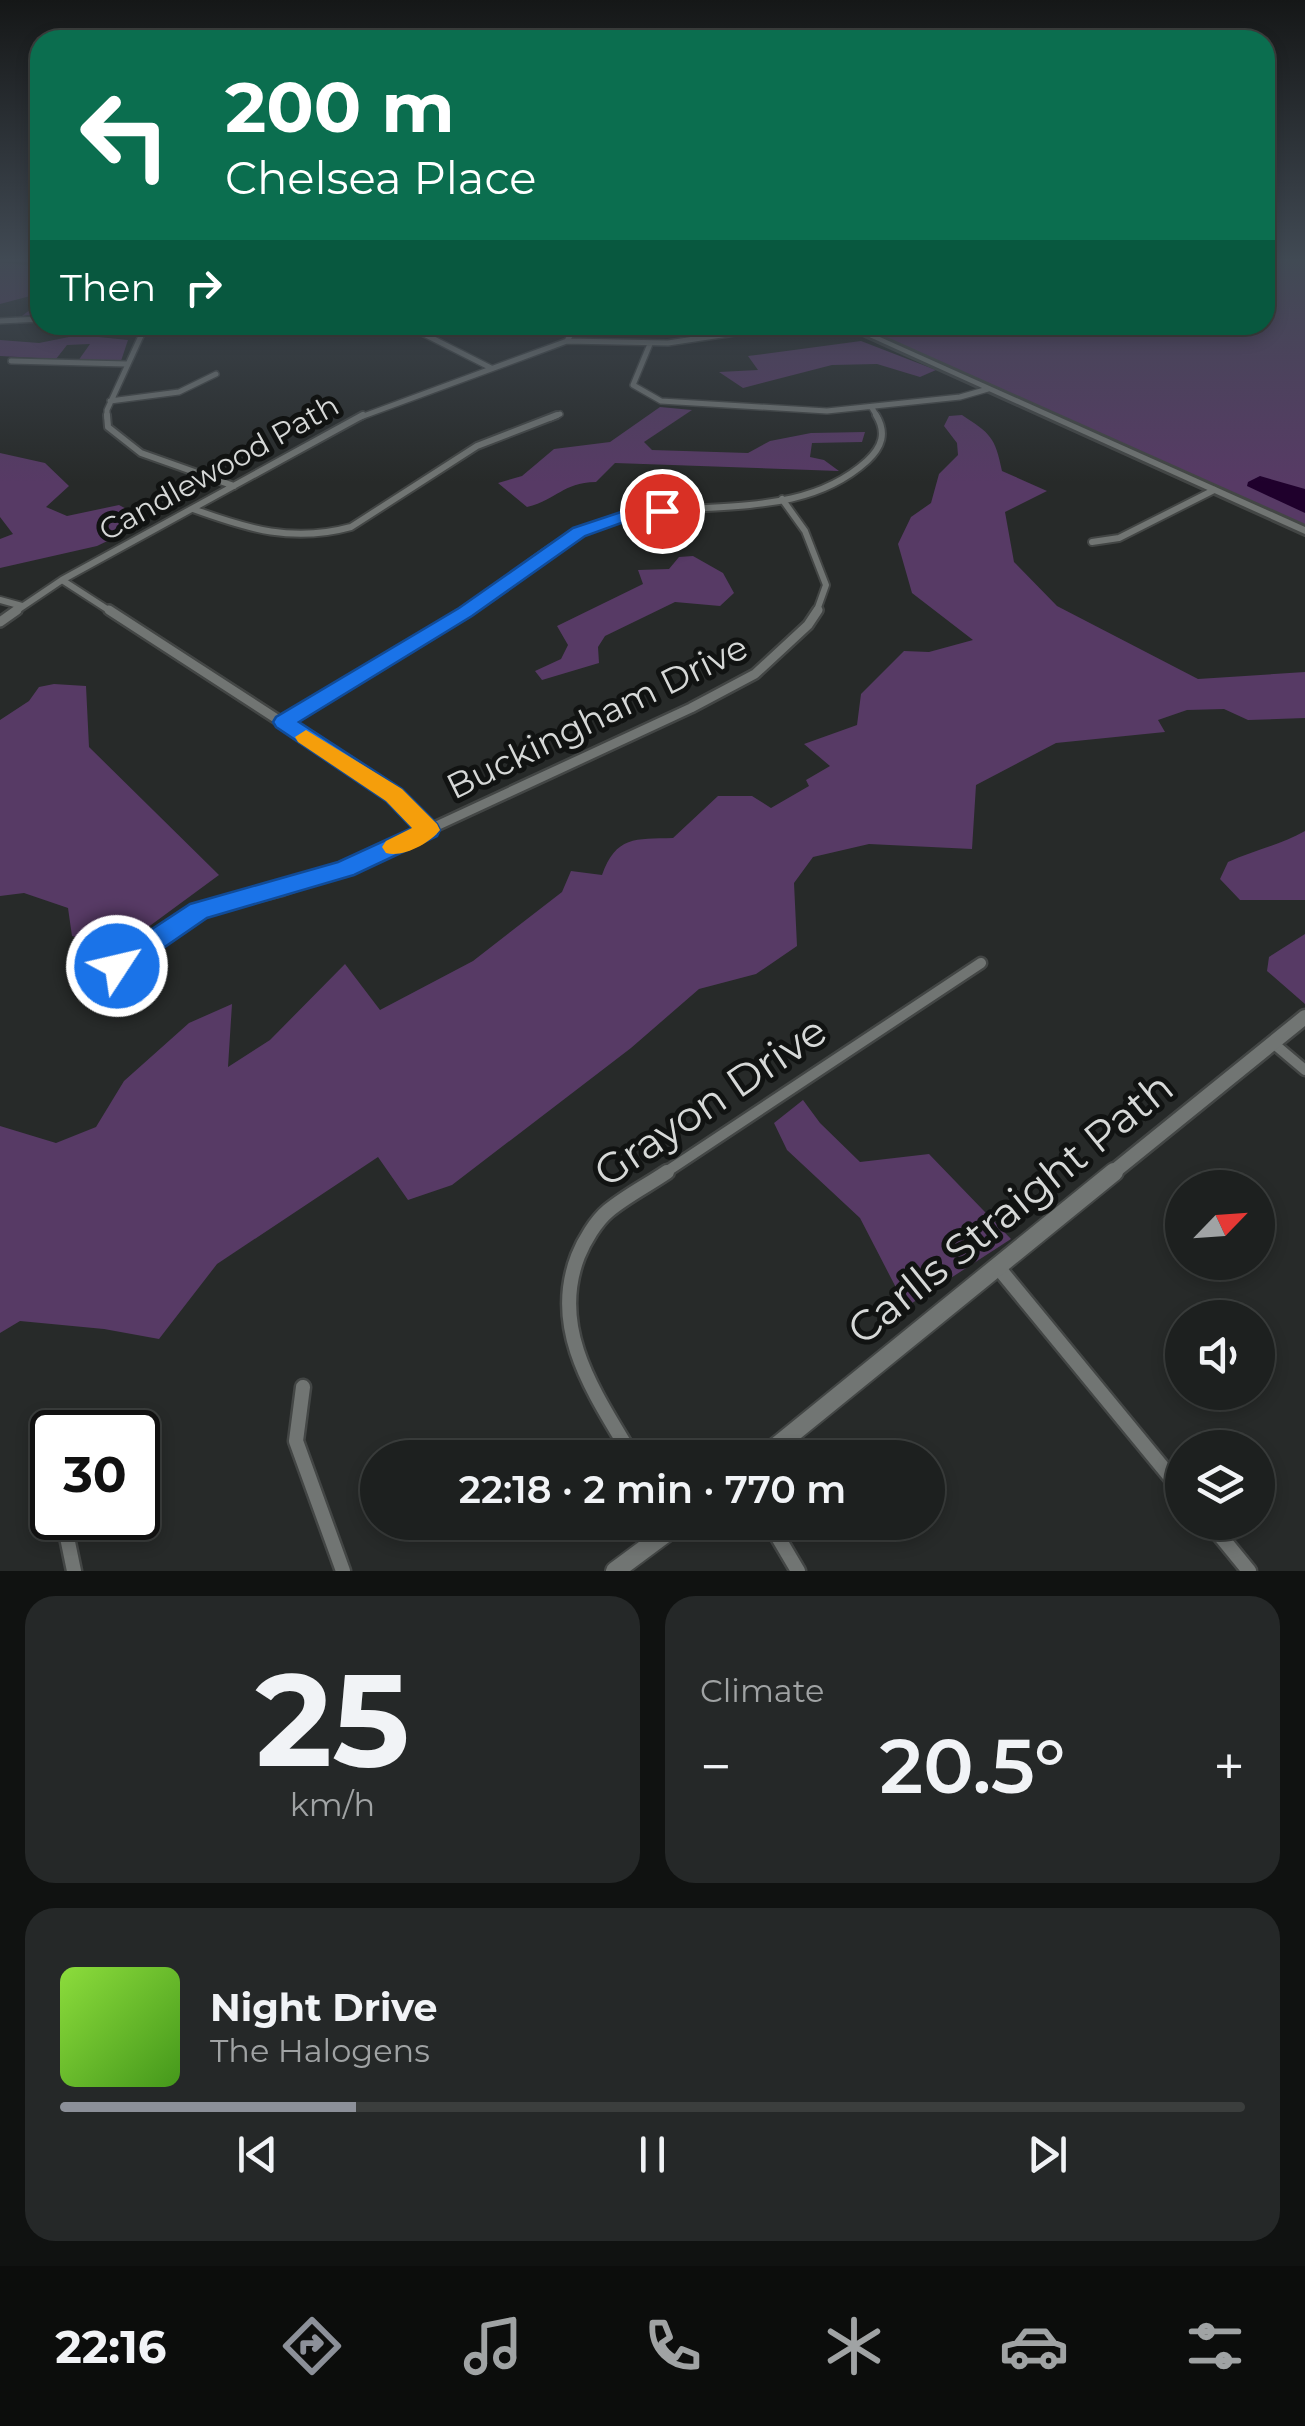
<!DOCTYPE html>
<meta charset="utf-8">
<style>
body{margin:0;font-family:Montserrat,sans-serif;background:#252828;color:#f1f3f6;height:100vh;display:flex;flex-direction:column;font-size:38px;white-space:nowrap}
*{box-sizing:border-box;margin:0}
p{font-size:32px;color:#a0a3a4}
.icon{flex:none;width:55px;height:55px;fill:none;stroke:currentColor;stroke-width:2;stroke-linecap:round;stroke-linejoin:round}
.map{position:relative;height:1571px;overflow:hidden}
.side{display:flex;flex-direction:column;gap:25px;padding:25px;background:#101211;flex:1}
.side>*{flex:none}
.hud{position:absolute;left:30px;top:30px;width:1245px;height:305px;border-radius:30px;box-shadow:0 5px 15px #0003,0 0 0 2px #3b3e3d;background:#0b6e4f;color:#fff;overflow:hidden}
.needle{width:65px;rotate:65deg}
.tools{position:absolute;left:1165px;top:1170px;display:grid;gap:20px}
.tools a{display:grid;place-items:center;width:110px;height:110px;border-radius:50%;background:#1d201f;box-shadow:0 5px 15px #0003,0 0 0 2px #3b3e3d;font-size:50px}
.speed{position:absolute;left:30px;top:1410px;display:flex;gap:20px;font-size:50px;font-weight:700;text-align:center}
.speed>*{display:grid;place-content:center;width:130px;height:130px;border-radius:50%;background:#1d201f;box-shadow:0 5px 15px #0003,0 0 0 2px #3b3e3d;line-height:1}
.speed .limit{border:5px solid #111;border-radius:15px;background:#fff;color:#111}
.pin{position:absolute;display:grid;place-items:center;width:85px;height:85px;color:#fff;margin:-42px;border:5px solid #fff;border-radius:50%;box-shadow:0 2px 10px #0007}
.me{position:absolute;width:110px;margin:-55px;rotate:55deg;stroke-linejoin:round;filter:drop-shadow(0 0 8px #0008)}
.turn{display:flex;align-items:center;gap:35px;height:210px;padding:0 30px;font-size:45px}
.turn .icon{width:130px;height:130px;stroke-width:2.5}
.turn b{display:block;font-size:70px;line-height:85px}
.then{display:flex;align-items:center;height:95px;padding:0 30px;background:#0003;gap:20px;font-size:38px}
.big{font-size:75px;font-weight:600;line-height:1.1}
.side .widget{flex:1;display:flex;flex-direction:column;justify-content:center;gap:15px;min-width:0;padding:0 35px;border-radius:30px;background:#252828}
.side .dial{align-items:center;gap:0}
.dial b{font-size:130px;line-height:1}
.song{display:flex;align-items:center;gap:30px}
.cover{width:120px;height:120px;border-radius:15px;background:linear-gradient(135deg,hsl(90 70% 55%),hsl(100 70% 35%))}
.played{height:10px;border-radius:5px;background:linear-gradient(90deg,#8c9099 25%,#3b3e3d 25%)}
.keys{display:flex;justify-content:space-around;direction:ltr}
.heat{display:flex;justify-content:space-between;align-items:center;font-size:55px;direction:ltr}
.side .tiles{flex:1;display:grid;gap:25px;grid-template-columns:1fr 1fr}
.widget:last-child{grid-column:span 2}
.trip{position:absolute;left:360px;top:1440px;width:585px;height:100px;border-radius:50px;background:#1d201f;box-shadow:0 5px 15px #0003,0 0 0 2px #3b3e3d;font-weight:600;line-height:100px;text-align:center}
.tabs{display:flex;height:160px;justify-content:space-around;align-items:center;background:#0c0d0c;color:#a0a3a4}
.tabs .icon{width:70px;height:70px}
.tabs .active{color:#8c9099}
.tabs b{font-size:45px;color:#f1f3f6}
.map>svg:first-child{display:block}
.green{fill:#573a65}
.water{fill:#1f002c}
.lines{fill:none;stroke-linecap:round;stroke-linejoin:round}
.minor-far4-casing{stroke:#434645;stroke-width:8}
.minor-far3-casing{stroke:#434645;stroke-width:10}
.minor-far2-casing{stroke:#434645;stroke-width:14}
.minor-far1-casing{stroke:#434645;stroke-width:15}
.minor-casing{stroke:#434645;stroke-width:19}
.tertiary-far1-casing{stroke:#434645;stroke-width:19}
.tertiary-casing{stroke:#434645;stroke-width:22}
.secondary-casing{stroke:#434645;stroke-width:6}
.minor-far4{stroke:#717573;stroke-width:5}
.minor-far3{stroke:#717573;stroke-width:6}
.minor-far2{stroke:#717573;stroke-width:9}
.minor-far1{stroke:#717573;stroke-width:10}
.minor{stroke:#717573;stroke-width:14}
.tertiary-far1{stroke:#717573;stroke-width:14}
.tertiary{stroke:#717573;stroke-width:18}
.secondary{fill:#717573;fill-rule:evenodd}
.route{fill:#1a73e8;stroke:#114b97;stroke-width:2.5}
.slow{fill:#f59e0b}
.labels{text-anchor:middle;stroke-width:10;stroke-linejoin:round;paint-order:stroke}
.far-street-label{font-size:30px;fill:#d6d8d7;stroke:#111312}
.street-label{font-size:35px;fill:#d6d8d7;stroke:#111312}
.near-street-label{font-size:42px;fill:#d6d8d7;stroke:#111312}
</style>
<div class="map">
<svg width="1305" height="1571" viewBox="0 0 1305 1571">
<rect width="100%" height="100%" fill="#272a29"/>
<path class="green" d="M0,262L40,267V314L22,316L36,305L34,295L0,304Z
M1265,262H1305V527L855,325H1265Z
M79,335L128,340L121,361H78L90,344L67,345L56,359L0,356V340L39,343Z
M861,341L936,370L920,377L877,364L832,365L743,388L719,372L758,370L748,356Z
M660,407L692,410L644,442L652,450L748,453L770,441L811,433L865,432L862,442L812,443L810,457L824,460L839,471L615,463L596,482C561,483 559,499 527,507L498,483L522,476L554,449L610,442Z
M962,415C991,434 995,437 1002,471L1047,491L1005,512L1014,562L1057,606L1198,679L1305,672V718L1248,720L1224,709L1187,710L1158,720L1165,732L1056,743L976,785L972,849L869,844L813,857L794,883L797,946L756,974L699,989L631,1048L452,1185L408,1200L378,1157L217,1264L159,1339L104,1329L20,1321L0,1333V1126L56,1143L96,1127L124,1081L189,1023L232,1004L228,1067L270,1040L345,964L380,1010L473,961L562,892L571,871L602,875C616,836 635,839 673,838L718,796H752L771,808L809,786L806,780L830,766L804,744L857,725L861,694L904,651L929,652L973,640L912,593L898,544L911,517L931,503L939,474L958,455L957,443L944,426L949,416Z
M0,453L45,463L69,486L46,507L67,516L119,505L149,521L97,546L0,568V539L13,534L0,517Z
M693,556L723,573L734,593L720,606L675,602L605,636L598,647L599,663L542,680L535,671L561,659L568,645L557,626L643,584L638,570L669,569L679,557Z
M54,684L86,686L89,747L219,875L117,950L72,936L68,908L24,893L0,896V720L29,701L39,687Z
M1305,831V900H1240L1220,879L1228,862C1254,850 1280,845 1305,831Z
M1305,934V1004L1267,971L1269,957Z
M803,1100L820,1123L860,1162L929,1154L1011,1239L906,1307L860,1218L787,1150L774,1123Z"/>
<path class="water" d="M1260,476L1305,489V513L1247,486L1248,482Z"/>
<g class="lines">
<defs>
<path id="minor-far4" d="M0,321L40,319
M392,325L416,330L491,368
M567,341L668,343L788,325
M650,344L633,385L661,401L827,411L960,397L988,389
M11,361L127,364
M110,401L179,392L216,374
M872,408L878,418
M107,418V410L146,325
M358,418L567,341L576,325
M551,418L560,414"/>
<path id="minor-far3" d="M107,415L108,427L141,453L234,486
M782,499L805,531L826,585L816,613
M193,509C248,529 293,543 351,527L477,446L557,415
M1092,542L1119,538L1214,490
M62,580L113,613
M0,600L22,606
M13,613L62,580L363,415
M464,613C509,583 551,538 604,522C690,495 795,526 867,461C882,447 887,433 876,415"/>
<path id="minor-far2" d="M109,610L394,795L428,830
M0,622L17,610
M284,722L468,610
M363,860L691,708L755,674L808,625L818,610"/>
<path id="minor-far1" d="M109,971L199,911L282,890L370,858
M1273,1043L1305,1070
M663,1174L981,963"/>
<path id="minor" d="M997,1266L1182,1491
M303,1387L296,1441L343,1571
M633,1458C596,1395 549,1331 578,1256C584,1241 596,1221 608,1211C626,1196 648,1185 667,1172
M63,1518L74,1571
M769,1522L798,1571
M1209,1522L1249,1571"/>
<path id="tertiary-far1" d="M1111,1174L1305,1017"/>
<path id="tertiary" d="M762,1458L1114,1172
M615,1571L681,1522"/>
<path id="secondary" d="M843,325H853L1305,527V534Z"/>
</defs>
<use href="#minor-far4" class="minor-far4-casing"/>
<use href="#minor-far3" class="minor-far3-casing"/>
<use href="#minor-far2" class="minor-far2-casing"/>
<use href="#minor-far1" class="minor-far1-casing"/>
<use href="#minor" class="minor-casing"/>
<use href="#tertiary-far1" class="tertiary-far1-casing"/>
<use href="#tertiary" class="tertiary-casing"/>
<use href="#secondary" class="secondary-casing"/>
<use href="#minor-far4" class="minor-far4"/>
<use href="#minor-far3" class="minor-far3"/>
<use href="#minor-far2" class="minor-far2"/>
<use href="#minor-far1" class="minor-far1"/>
<use href="#minor" class="minor"/>
<use href="#tertiary-far1" class="tertiary-far1"/>
<use href="#tertiary" class="tertiary"/>
<use href="#secondary" class="secondary"/>
</g>
<linearGradient id="sky" x2="0" y2="1"><stop stop-color="#151717"/><stop offset="0.54" stop-color="#414a54"/><stop offset="1" stop-color="#414a54" stop-opacity="0"/></linearGradient>
<rect width="1305" height="482" fill="url(#sky)"/>
<path class="route" d="M662,506L671,511L668,515L624,522L585,536L472,616L299,722L402,789L437,824L440,830L437,836L354,875L207,918L127,973L117,976L108,973L104,966L108,958L190,904L338,862L412,828L386,801L276,727L273,722L276,717L459,608L573,528L621,512Z"/>
<path class="slow" d="M306,730L402,789L437,824L440,830C430,843 403,858 386,853L382,847L386,841L412,828L386,801L298,742L295,737Z"/>
<g class="labels">
<g class="far-street-label">
<text transform="translate(219 468) rotate(-29)" y="10">Candlewood Path</text>
</g>
<g class="street-label">
<text transform="translate(597 717) rotate(-26)" y="12">Buckingham Drive</text>
</g>
<g class="near-street-label">
<text transform="translate(710 1101) rotate(-34)" y="15">Grayon Drive</text>
<text transform="translate(1010 1208) rotate(-39)" y="15">Carlls Straight Path</text>
</g>
</g>
</svg>
<div class="tools">
<a><svg class="needle" viewBox="-14 -14 28 28"><path d="M0-13l5 13h-10z" fill="#e53935"/><path d="M0 13l5-13h-10z" fill="#a0a3a4"/></svg></a>
<a><svg class="icon" aria-label="sound" viewBox="0 0 24 24"><path d="M4 9h4l5-4v14l-5-4H4zM17 9q2 3 0 6"/></svg></a>
<a><svg class="icon" aria-label="layers" viewBox="0 0 24 24"><path d="M12 4l9 5-9 5-9-5zM3 14l9 5 9-5"/></svg></a>
</div>
<div class="speed"><div class="limit">30</div></div>
<div class="pin" style="left:662px;top:511px;background:#d93025"><svg class="icon" aria-label="arrive" viewBox="0 0 24 24"><path d="M6 21V4h12l-3 4 3 4H6"/></svg></div>
<svg class="me" style="left:117px;top:966px" viewBox="-20 -20 40 40"><circle r="17" fill="#1a73e8" stroke="#fff" stroke-width="3"/><path d="M0-11L8 9 0 5-8 9z" fill="#fff"/></svg>
<div class="trip">22:18 · 2 min · 770 m</div>
<div class="hud">
<div class="turn"><svg class="icon" aria-label="left" viewBox="0 0 24 24"><path d="M17 20v-9H6M10 6l-5 5 5 5"/></svg><div><b>200 m</b>Chelsea Place</div></div>
<div class="then">Then<svg class="icon" aria-label="right" viewBox="0 0 24 24"><path d="M7 20v-9h11M14 6l5 5-5 5"/></svg></div>
</div>
</div>
<section class="side">
<div class="tiles">
<div class="widget dial"><b>25</b><p>km/h</p></div>
<div class="widget"><p>Climate</p>
<div class="heat"><a>−</a><b class="big">20.5°</b><a>+</a></div>
</div>
<div class="widget">
<div class="song"><i class="cover"></i><div><b>Night Drive</b><p>The Halogens</p></div></div>
<div class="played"></div>
<div class="keys"><svg class="icon" aria-label="previous" viewBox="0 0 24 24"><path d="M18 5L8 12l10 7zM5 5v14"/></svg><svg class="icon" aria-label="pause" viewBox="0 0 24 24"><path d="M8 5v14M16 5v14"/></svg><svg class="icon" aria-label="next" viewBox="0 0 24 24"><path d="M6 5l10 7-10 7zM19 5v14"/></svg></div>
</div>
</div>
</section>
<nav class="tabs">
<b>22:16</b>
<svg class="icon active" aria-label="directions" viewBox="0 0 24 24"><path d="M12 3l9 9-9 9-9-9zM9 14v-3h6M13 9l2 2-2 2"/></svg>
<svg class="icon" aria-label="music" viewBox="0 0 24 24"><path d="M9 18V5l10-2v13"/><circle cx="6" cy="18" r="3"/><circle cx="16" cy="16" r="3"/></svg>
<svg class="icon" aria-label="phone" viewBox="0 0 24 24"><path d="M5 4h4l2 5-3 2q2 4 5 5l2-3 5 2v4C11 20 4 13 5 4z"/></svg>
<svg class="icon" aria-label="climate" viewBox="0 0 24 24"><path d="M12 3v18M4 7l16 10M4 17L20 7"/></svg>
<svg class="icon" aria-label="car" viewBox="0 0 24 24"><path d="M5 17H2v-5l4-1 3-4h7l3 4 3 1v5h-3M9 17h6M6 11h13"/><circle cx="7" cy="17" r="2"/><circle cx="17" cy="17" r="2"/></svg>
<svg class="icon" aria-label="filters" viewBox="0 0 24 24"><path d="M4 7h16M4 17h16"/><circle cx="9" cy="7" r="2"/><circle cx="15" cy="17" r="2"/></svg>
</nav>
